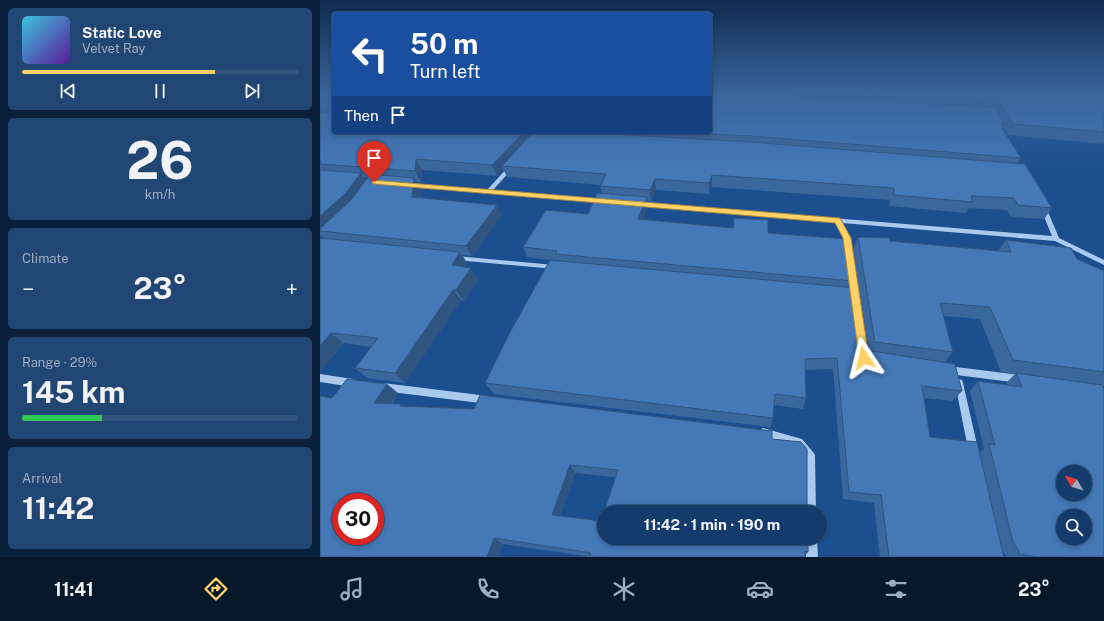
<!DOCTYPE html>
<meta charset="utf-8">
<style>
body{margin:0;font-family:"Public Sans",sans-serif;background:#214673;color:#f1f3f6;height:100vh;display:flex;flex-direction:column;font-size:15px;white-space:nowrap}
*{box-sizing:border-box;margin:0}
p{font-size:13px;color:#9dadc1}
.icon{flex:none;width:22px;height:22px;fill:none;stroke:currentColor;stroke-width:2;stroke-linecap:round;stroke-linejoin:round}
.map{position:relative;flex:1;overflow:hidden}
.details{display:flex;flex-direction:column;gap:8px;padding:8px;background:#0b203b;width:320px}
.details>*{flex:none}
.hud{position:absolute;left:12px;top:12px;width:380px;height:122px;border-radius:4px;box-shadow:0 2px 6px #0003,0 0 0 1px #33557e;background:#1a4fa0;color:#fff;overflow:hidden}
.needle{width:26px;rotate:308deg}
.controls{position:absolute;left:736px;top:465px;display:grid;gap:8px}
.controls a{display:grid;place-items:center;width:36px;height:36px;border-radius:50%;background:#143b6b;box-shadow:0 2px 6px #0003,0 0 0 1px #33557e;font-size:20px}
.speed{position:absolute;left:12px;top:493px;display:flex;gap:8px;font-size:20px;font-weight:700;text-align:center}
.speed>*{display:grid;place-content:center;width:52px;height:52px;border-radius:50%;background:#143b6b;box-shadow:0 2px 6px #0003,0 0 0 1px #33557e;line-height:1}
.speed .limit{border:6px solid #d22;background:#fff;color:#111}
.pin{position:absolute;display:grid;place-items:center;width:34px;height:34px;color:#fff;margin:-41px -17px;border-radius:50% 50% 50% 0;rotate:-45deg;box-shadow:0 0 4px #0007}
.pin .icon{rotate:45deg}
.me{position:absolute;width:44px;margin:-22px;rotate:350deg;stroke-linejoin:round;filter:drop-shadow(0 0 3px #0008)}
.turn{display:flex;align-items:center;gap:14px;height:84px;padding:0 12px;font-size:18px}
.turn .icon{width:52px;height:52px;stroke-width:2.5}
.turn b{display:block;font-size:28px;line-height:34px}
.then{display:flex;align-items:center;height:38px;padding:0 12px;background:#0003;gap:8px;font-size:15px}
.big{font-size:30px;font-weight:700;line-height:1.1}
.details .card{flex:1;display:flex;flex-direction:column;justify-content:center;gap:6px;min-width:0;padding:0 14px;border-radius:6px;background:#214673}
.details .dial{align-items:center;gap:0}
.dial b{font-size:52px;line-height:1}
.song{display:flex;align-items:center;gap:12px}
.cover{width:48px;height:48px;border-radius:6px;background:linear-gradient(135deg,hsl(190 70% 55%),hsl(270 70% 35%))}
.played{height:4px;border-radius:2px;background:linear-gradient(90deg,#ffd166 70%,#33557e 70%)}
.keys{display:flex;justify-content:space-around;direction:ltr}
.heat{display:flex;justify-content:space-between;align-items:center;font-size:22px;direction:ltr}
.charge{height:6px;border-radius:3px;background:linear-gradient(90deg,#34c759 29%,#33557e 0)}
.trip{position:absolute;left:277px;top:505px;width:230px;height:40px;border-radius:20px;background:#143b6b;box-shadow:0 2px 6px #0003,0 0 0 1px #33557e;font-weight:700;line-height:40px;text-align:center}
.menu{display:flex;height:64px;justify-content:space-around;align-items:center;background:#08182b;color:#9dadc1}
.menu .icon{width:28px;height:28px}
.menu .on{color:#ffd166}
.menu b{font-size:18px;color:#f1f3f6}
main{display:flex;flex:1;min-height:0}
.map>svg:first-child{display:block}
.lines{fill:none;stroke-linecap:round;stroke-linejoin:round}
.minor{fill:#a9c9ee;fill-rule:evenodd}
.wall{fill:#3a679d;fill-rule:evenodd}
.shaded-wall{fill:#305480}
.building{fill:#4478b7;stroke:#305480;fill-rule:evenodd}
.route{fill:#ffd166;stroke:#a68842}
</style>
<main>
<section class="details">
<div class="card">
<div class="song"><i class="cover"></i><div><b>Static Love</b><p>Velvet Ray</p></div></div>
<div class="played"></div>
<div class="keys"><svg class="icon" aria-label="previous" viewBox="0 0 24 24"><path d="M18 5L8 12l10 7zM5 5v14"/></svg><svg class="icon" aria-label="pause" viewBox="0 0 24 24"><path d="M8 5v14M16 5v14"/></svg><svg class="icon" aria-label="next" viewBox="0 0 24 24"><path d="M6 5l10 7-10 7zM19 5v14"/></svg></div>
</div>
<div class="card dial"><b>26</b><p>km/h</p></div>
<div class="card"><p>Climate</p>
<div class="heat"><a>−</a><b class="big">23°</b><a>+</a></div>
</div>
<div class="card"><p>Range · 29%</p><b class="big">145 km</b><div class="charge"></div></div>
<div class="card"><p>Arrival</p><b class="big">11:42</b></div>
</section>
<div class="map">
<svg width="784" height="557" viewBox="0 0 784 557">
<rect width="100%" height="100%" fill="#1b4f8f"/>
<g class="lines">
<path class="minor" d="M191,165L193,166V168L173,190L283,199L286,201L283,203L90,187L87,185L90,183L167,190L189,166Z
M319,202L732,236L720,207L723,205L726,207L739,238L784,260V265L735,241L522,223L530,238L540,296L539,298H533L532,296L524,238L515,222L317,205V203Z
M134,256H136L235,265L238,267L235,269L136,260H134L133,258Z
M628,366L699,375L702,376L703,379L702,382L699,383L628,374L625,373L624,370L625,367Z
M0,374L33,379L36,380L37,383L36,386L33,387L0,382Z
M639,379L642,380L643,383L658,449L656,452L653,454L650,452L648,449L635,383L636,380Z
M63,383L168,396L171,397L172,400L171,403L168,404L63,391L60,390L59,387L60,384Z
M443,428L482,439L493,452L495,455L496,512H486L485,457L476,446L440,436L438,433L440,430Z
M487,538H497L498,557H486Z"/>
</g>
<path class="wall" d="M0,92H14V132H289L288,134H291L290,132H390V92H784V144L688,135L684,128L683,129L701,158L698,163L732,208L724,219L691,217L687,210L649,208L646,213L569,206L570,200L392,187L389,194L336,190L331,202L328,201V208L323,219L448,233L533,281L531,287L545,350L549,351L533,250L538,237L570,241L678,251L686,240L757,259L784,271V386H782L784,557H686V556L682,550L684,557H560L554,503L523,499L513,369L486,370V398L483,409L454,405L453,418L451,427L174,394L165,383L230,260L207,257L203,247L268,214L282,193L280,186L281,185L187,177L183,169L177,176L102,170L101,182H96L101,188L100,197L182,215L152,256L142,255L147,263L145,267L158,279L144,301L141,300L85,383L47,378L35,368L52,347L23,343L0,372L4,238L1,235L0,236ZM43,177L47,178L45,180ZM623,316L660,319L681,372L695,374L686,383L687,385L658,381L650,391L664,449L660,452L610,437L604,398L633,401L642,391L625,362L633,352Z
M78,393L72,404L84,406L452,431L295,477L255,473L240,516L488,552L485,555L270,557L183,544L178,557L12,398Z"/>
<path class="shaded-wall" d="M204,132H207L210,140L182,166L183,169L177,176L172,165Z
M283,132H289L284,139Z
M96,159L102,170L101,182L95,171Z
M41,173L48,184L0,231V216Z
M392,175V187L389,194V183Z
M94,178L101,188L99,207L92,197Z
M335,179L336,190L331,202L330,190Z
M327,197L328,208L319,229L318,219Z
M177,205L182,215L152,256L146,246Z
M140,252L147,263L139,276L132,265Z
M151,268L158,279L144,301L136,290Z
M133,290L141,300L85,383L75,373Z
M11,333L23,343L0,372V346Z
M67,384L78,393L66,412L54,403Z
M250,465L255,473L238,521L232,515Z
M174,538L183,544L178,557H167Z"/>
<path class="building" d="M0,92H14V132H204L172,165L96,159L95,171L0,164V112L7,113L8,109L0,108Z
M390,92H443L504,98L674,107L685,124L681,123L684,128H682L701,158L431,136L350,132H390Z
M492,92H667L671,101L504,93Z
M674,92H784V132L694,124L680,104Z
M213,132H255L431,142L705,164L732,208L698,205L694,198L651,196L653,202L574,195V188L392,175L389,183L335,179L330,190L280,186L286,174L182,166Z
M0,170L41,173L25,194L0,216Z
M50,174L94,178L92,197L177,205L146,246L0,231V229L32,199Z
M277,193L327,197L318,219L413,228L414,218L448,220V233L527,239L533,281L235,254L237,251L203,247L226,210L268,214Z
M538,237L569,238L570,241L691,252L686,240L751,248L757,259L784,271V372L693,360L670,307L620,303L633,352L555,342Z
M0,238L140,252L132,265L151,268L136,290H133L75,373L35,368L58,338L11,333L0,346Z
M230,260L535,288L545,350L635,364L642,391L602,386L610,437L657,442L681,545L684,557H569L561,495L529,492L517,358L485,359L486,398L455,394L453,418L165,383L189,334Z
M696,373L782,385L784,389V557H718L698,554L699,551L693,542L669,444L675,445L658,381L702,387ZM743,472H765V494H743ZM743,516H765V538H743Z
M27,379L67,384L54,403L81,404L80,406L154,409L160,395L452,431V439L481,442L487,449V512H284L298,470L250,465L232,515L282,521L284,513V538H488V552L485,551V557H270L271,553L174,538L167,557H0V396L12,398ZM21,502H55V536H21Z"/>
<linearGradient id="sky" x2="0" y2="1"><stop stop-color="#0f2b4f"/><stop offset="0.54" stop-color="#39639b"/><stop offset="1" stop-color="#39639b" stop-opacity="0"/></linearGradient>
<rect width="784" height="170" fill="url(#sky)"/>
<path class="route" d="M52,180L520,218L531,238L549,358L548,361H540L539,358L523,238L515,223L54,184L52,183Z"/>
</svg>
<div class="controls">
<a><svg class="needle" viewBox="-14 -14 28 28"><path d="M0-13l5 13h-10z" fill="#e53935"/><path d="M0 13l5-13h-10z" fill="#9dadc1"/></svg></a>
<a><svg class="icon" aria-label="search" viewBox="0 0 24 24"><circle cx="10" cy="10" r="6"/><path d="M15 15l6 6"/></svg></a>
</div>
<div class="speed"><div class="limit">30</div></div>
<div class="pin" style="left:54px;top:182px;background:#d93025"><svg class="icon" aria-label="arrive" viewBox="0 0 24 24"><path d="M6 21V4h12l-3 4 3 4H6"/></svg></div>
<svg class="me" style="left:544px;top:358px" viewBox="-20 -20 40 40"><path d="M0-17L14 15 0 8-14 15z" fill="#ffd166" stroke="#fff" stroke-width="4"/></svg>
<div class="trip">11:42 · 1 min · 190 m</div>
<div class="hud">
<div class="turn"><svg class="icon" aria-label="left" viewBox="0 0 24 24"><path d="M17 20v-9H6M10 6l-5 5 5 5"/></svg><div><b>50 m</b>Turn left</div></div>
<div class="then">Then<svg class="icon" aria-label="arrive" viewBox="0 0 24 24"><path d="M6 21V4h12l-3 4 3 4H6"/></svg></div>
</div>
</div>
</main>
<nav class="menu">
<b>11:41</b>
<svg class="icon on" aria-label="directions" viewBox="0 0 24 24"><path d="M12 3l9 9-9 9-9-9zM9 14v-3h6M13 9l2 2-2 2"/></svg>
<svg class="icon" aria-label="music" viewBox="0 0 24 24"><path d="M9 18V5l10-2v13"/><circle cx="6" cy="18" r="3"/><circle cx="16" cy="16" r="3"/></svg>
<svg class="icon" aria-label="phone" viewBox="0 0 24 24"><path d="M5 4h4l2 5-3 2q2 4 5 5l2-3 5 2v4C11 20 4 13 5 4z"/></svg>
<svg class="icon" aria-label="climate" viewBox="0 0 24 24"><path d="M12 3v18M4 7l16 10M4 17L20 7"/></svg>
<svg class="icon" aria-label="car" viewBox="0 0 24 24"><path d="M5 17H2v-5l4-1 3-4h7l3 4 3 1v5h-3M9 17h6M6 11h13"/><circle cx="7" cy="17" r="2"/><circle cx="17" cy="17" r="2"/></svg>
<svg class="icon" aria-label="filters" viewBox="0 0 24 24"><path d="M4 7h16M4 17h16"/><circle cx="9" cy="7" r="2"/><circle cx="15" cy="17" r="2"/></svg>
<b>23°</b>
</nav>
